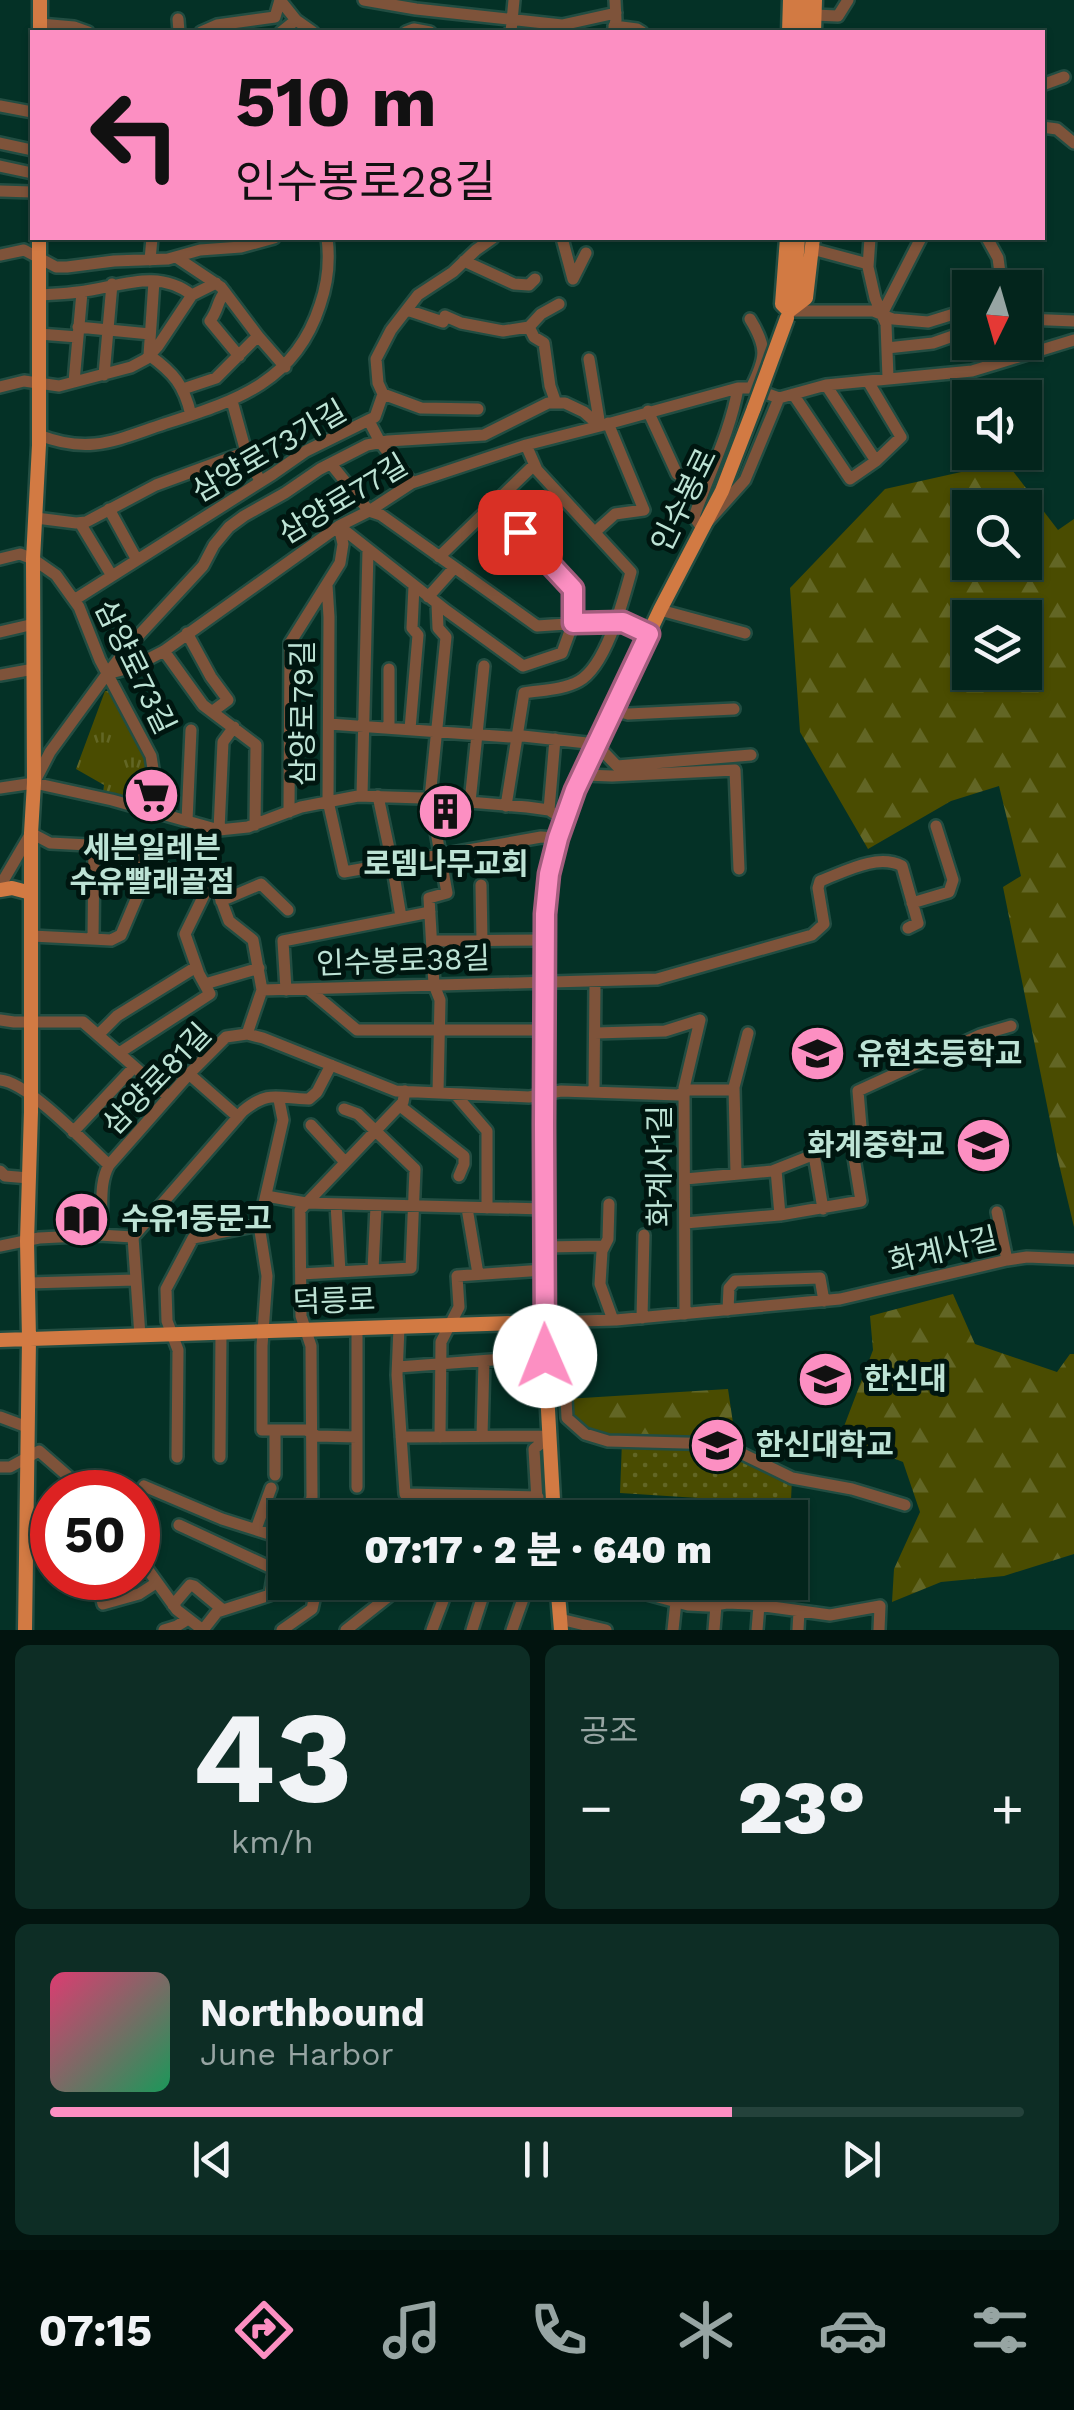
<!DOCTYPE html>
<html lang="ko">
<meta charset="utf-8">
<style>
body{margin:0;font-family:"Work Sans","Noto Sans KR",sans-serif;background:#0d2d25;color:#f1f3f6;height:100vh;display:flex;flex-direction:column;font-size:38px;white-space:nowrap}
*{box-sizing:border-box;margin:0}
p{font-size:32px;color:#97a5a3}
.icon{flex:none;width:55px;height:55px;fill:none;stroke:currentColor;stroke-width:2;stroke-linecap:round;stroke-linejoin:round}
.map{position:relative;height:1630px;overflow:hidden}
.side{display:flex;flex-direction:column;gap:15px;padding:15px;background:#02140f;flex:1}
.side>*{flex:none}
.top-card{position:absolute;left:30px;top:30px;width:1015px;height:210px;border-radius:0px;box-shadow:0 2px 8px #0004,0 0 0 2px #24423b;background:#fc8fc2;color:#111;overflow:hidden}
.needle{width:65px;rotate:185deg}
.buttons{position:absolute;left:952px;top:270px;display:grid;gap:20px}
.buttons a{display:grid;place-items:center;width:90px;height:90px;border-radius:0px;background:#03251c;box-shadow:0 2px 8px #0004,0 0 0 2px #24423b;font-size:50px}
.speed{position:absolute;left:30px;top:1470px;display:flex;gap:20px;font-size:50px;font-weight:700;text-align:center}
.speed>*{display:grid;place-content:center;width:130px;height:130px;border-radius:50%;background:#03251c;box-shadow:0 2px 8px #0004,0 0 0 2px #24423b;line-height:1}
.speed .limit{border:15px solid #d22;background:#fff;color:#111}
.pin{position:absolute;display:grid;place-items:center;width:85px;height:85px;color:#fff;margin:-42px;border-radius:20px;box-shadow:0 5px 15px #0006}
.me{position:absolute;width:110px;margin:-55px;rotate:359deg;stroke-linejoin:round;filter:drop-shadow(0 0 8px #0008)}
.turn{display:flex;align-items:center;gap:35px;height:210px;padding:0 40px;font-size:45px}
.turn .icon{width:130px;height:130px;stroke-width:2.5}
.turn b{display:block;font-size:70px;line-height:85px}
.big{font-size:75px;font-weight:800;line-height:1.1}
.side .card{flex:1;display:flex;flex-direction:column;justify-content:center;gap:15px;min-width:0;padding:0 35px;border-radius:15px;background:#0d2d25}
.side .dial{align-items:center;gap:0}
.dial b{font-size:130px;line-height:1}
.song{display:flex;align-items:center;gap:30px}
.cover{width:120px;height:120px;border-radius:15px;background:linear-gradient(135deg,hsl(340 70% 55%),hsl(150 70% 35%))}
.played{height:10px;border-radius:5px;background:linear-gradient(90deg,#fc8fc2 70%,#24423b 70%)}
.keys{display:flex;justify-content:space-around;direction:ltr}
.heat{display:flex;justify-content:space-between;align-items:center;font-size:55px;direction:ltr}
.side .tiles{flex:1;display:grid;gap:15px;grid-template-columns:1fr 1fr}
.card:last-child{grid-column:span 2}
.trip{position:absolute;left:268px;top:1500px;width:540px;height:100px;border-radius:0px;background:#03251c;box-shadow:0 2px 8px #0004,0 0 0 2px #24423b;font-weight:800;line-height:100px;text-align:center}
.dock{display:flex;height:160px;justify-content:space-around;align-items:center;background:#010f0b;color:#97a5a3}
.dock .icon{width:70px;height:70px}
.dock .current{color:#fc8fc2}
.dock b{font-size:45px;color:#f1f3f6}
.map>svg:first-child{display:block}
.grass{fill:url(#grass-dots)}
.forest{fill:url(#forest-firs);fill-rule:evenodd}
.park{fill:url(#park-tufts)}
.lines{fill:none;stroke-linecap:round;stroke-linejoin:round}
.minor-casing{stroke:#224d42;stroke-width:16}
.major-casing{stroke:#224d42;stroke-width:19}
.minor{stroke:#7e533a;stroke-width:11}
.major{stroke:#d27a43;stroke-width:14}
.major-bridge-casing{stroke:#224d42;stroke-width:19;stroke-linecap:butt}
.major-bridge{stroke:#d27a43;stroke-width:14}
.route-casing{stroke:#a45d7e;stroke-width:25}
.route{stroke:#fc8fc2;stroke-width:18}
.labels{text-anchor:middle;stroke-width:10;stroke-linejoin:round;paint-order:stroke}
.street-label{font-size:30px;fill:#bde3d5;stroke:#001610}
.poi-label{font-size:30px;font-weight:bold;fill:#bde3d5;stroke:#001610;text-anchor:start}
</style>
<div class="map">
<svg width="1074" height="1630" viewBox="0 0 1074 1630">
<defs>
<pattern id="grass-dots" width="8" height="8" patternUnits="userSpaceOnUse" patternTransform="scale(2.5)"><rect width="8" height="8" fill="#4a4c01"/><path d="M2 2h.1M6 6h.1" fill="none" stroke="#626625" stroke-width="1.8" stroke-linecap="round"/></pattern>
<pattern id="forest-firs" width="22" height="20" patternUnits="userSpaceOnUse" patternTransform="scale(2.5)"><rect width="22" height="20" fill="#4a4c01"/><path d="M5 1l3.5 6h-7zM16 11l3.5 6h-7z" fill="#626625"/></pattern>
<pattern id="park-tufts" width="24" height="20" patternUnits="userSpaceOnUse" patternTransform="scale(2.5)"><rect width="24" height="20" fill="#4a4c01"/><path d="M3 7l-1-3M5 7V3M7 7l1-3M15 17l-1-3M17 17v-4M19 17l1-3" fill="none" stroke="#626625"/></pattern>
</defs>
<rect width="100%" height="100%" fill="#043126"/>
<path class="grass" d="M622,1441L722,1444L792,1478L791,1500L762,1498L760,1517H698V1498L620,1493Z"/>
<path class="forest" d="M1006,462L1058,530L1074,519V1227L1058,1160L1003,887L1021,876L999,786L951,801L868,849L800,732L790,588L885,489ZM970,508H1025V562H970ZM970,618H1025V672H970Z
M953,1294L975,1344L1057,1372L1070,1354H1074V1554L1004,1576L941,1582L892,1602L894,1569L920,1512L903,1462L840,1437L873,1350L870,1316Z
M728,1389L733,1423L721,1424L717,1444L608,1441L567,1418L566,1399Z"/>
<path class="park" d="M105,691H112L145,755L153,809L103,797L104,785L76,769Z"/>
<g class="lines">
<defs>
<path id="minor" d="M280,0L296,20L313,32
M364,0L416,9L562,25L616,13
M814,15L838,16L848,0
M178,19L179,32
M40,24L74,27L88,32
M614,26L637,29L642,32
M201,32L217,25L275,17L280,0
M281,32L296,20
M406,32L414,29L430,32
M511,32L514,0
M613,32L616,20L615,0
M1042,85L1064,77
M0,106L32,112
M1042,127L1057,129L1074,143
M0,143L32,150
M0,166L32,173
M0,191L32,192
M562,238L573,279
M870,238L868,267L875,298L886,324L888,378
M987,238L998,258L1002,288
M812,249L868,264
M0,255L24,250L56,267H67L114,261L168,259L200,250L241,247L274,238
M176,257L221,287L258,336L285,367
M150,260L152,238
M464,261L514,284L529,285L535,279
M573,279L586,253
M154,281L149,355C174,373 184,385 191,415
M225,292C217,301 219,309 210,321L239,356
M39,295C52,294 65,294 78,292C118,288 156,267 192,295
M407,310L443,322L445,316L461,323L503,331L529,327L541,314L559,304
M789,311H873L893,319L928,322L970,309
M882,314L921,238
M750,319C768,348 766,358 751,388
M1025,319L1074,321
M78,327L150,334
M529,327L534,337L544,343L550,386L556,403
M39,334L78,337
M887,348L933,343L970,330
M104,375L112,284
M74,382L82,292
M826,385L876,461
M0,387L24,381L59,386L131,367L146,359L158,346L192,295L216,283
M738,388C730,433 709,473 694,517L702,528L745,480L779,398
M183,389L216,378L258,336
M383,394L421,408L478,409
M793,394L850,479L876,461L901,437L869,383
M779,398L826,385L972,371L1074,340
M232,401L246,452L260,481
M648,411L677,474
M369,421L380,442L412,483
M39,435C90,455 116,440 164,424C235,401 295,383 320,305C328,282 330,261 327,238
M331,464L369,511L381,515L537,626L611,621L623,622L649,634
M109,509L137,560
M36,518L76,523L86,522L156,485L246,452
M80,523L112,576
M339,526L447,611L523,666L562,653L573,623V589L494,503
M595,532L615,514L644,510L608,423
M439,557L534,465
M0,559L20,554L33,559L56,575L79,607L100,660L151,756L160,814
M327,585L329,617L328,801L344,872L541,837L558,838
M428,597L454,568
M74,600L273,474L306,451L375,417L383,394L378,383L376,359L391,330L418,295L453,272L476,250L493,238
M437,604L438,628L446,637L430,798L447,893L429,898L434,985L440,1000L438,1093
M660,610L745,633
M0,632L34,624
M187,633L211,677L228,700L213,711
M164,651L203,705L256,745L255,825
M389,669V727
M107,674L133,667L164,651L339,526L369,511L412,483L526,445L600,426L589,359
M0,675L34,669
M613,710L628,714L734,709
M329,724L511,737L523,736L596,744L617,766L751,755
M410,729L418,635L412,628L414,586
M584,775L612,776L735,770L739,869
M34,783L50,752L107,674L128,647L203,566L214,545L229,527L244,516L285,493L320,469L367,445L388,441L484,435L548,403H565L584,412L600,426L738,388H751L779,398
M0,788L34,783L112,800L219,830L248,827L301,807L358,796L422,798L527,807L549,810L565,820
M362,796L368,550
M378,796L392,863L401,917
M470,802L484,666
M506,806L524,693C541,690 563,690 579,681C606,666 623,601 631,572L537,470L526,445
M549,810L555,739
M289,812L290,643L340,563L343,544L339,526
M187,821L191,730
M481,885L482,941
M0,886L31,833L50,843L108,846L217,889L229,921L253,940L262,990L247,1034
M217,889L209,847L212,834L219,830L223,742L234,727
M221,901L261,884L288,910
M912,903L949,892L953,880L936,826
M32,936L111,940L121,935L151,864
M93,939L94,845
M433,941L545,940
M205,984L259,968
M308,989L357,1030H546
M262,990L657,979L812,935L824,924L818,888L820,881C844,872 877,853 902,866L918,923L908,928
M286,990L283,941L430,912
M0,1020L14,1022H83L169,1097
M595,1033L665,1031L700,1020
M98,1035L117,1016L196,967
M119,1053L210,994L199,974L185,934L208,887
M189,1074L238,1117
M0,1080C28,1082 86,1144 109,1165
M594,1092L595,981
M455,1094L487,1131V1208
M279,1100L283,1120L259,1225L267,1276L262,1346V1430H306L317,1436L357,1437
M400,1106L464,1156V1164L459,1176
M311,1125L345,1162
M73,1132L134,1067
M814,1155L823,1209
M776,1170L780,1215
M0,1171L5,1176L29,1178
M736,1174L734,1087L748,1033
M685,1179L772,1171L853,1139L861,1127L858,1091L980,1035L1011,1026
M266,1196L306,1203L544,1209
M336,1204L340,1272
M609,1204L608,1239L602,1251L600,1284L613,1320
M467,1208L478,1274
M997,1212L1007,1260
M685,1223L780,1215L861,1201L851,1139
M99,1235C105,1211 97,1187 109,1165L189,1074L226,1037L247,1034L263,1038L396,1091L529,1097L561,1091L678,1095L689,1090H734
M133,1237L243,1111C270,1089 278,1099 309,1099L317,1092L331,1065
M133,1237L140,1336
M0,1246L39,1238L99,1235L133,1237
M544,1247L604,1246
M373,1270L376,1206
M301,1274L411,1268L415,1169L358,1114L344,1109
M28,1283L136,1280
M728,1310L729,1288L735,1281L820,1278L824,1301
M685,1314L684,1088L700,1020
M642,1318L644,1235
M562,1321L567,1418L585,1434L608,1441L722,1444L792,1478L852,1489L905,1505
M544,1322L616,1320L840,1299L1007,1260L1027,1257L1074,1259
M357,1327V1487
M399,1327L397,1375L405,1494L538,1497
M398,1367L545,1356
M0,1417L27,1427
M482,1436L484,1361
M401,1437L550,1436
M440,1437L441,1342L459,1307L457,1276L544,1270
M177,1457L178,1350L167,1321L166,1289L193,1238L259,1225
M220,1457L221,1333
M0,1467H10L39,1451L86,1492
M275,1475V1430
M138,1496L144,1486L222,1519L285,1539
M306,1518L312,1497L311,1346L301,1316L300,1210L403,1102L405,1091
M349,1518L353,1506
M538,1518L534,1449L550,1436
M179,1525L276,1570
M256,1529L271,1488
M26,1546L52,1542
M138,1556L177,1610L203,1630
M97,1578L103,1604L139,1594L156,1583
M457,1582L503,1587L535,1582
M602,1582L688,1605L709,1606L727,1603L750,1604L830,1615L880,1606L879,1630
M317,1585L345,1590
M173,1605L190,1585L194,1586L223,1610
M560,1619L606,1630
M164,1630L177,1626L188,1619
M203,1630L217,1612L270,1595L273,1577L285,1548
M282,1630L312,1609L318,1582
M346,1630L393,1593L400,1582
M432,1630L450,1582
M472,1630L486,1586
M512,1630L524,1596V1585
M673,1630L676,1601
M714,1630L716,1605
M757,1630L759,1605
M798,1630L799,1611"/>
<path id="major" d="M40,0V32
M789,32L790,0
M802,32L803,0
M814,32L815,0
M787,238L782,304L789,311L806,298L813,238
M789,311L794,296L798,238
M0,890L12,888L31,893
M0,1340L544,1322
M554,1518L545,1356V913L549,873L575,790L660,610L722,491L754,408
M557,1582L561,1630
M25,1630L29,1339L27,1241L31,1112V833L34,783L33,559L39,445V238"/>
</defs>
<use href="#minor" class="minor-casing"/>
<use href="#major" class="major-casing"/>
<use href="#minor" class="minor"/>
<use href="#major" class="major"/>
<defs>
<path id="major-bridge" d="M754,408L787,318"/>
</defs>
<use href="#major-bridge" class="major-bridge-casing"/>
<use href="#major-bridge" class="major-bridge"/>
</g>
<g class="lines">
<defs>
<path id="route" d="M520,532L573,589V623L623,622L649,634L575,790L558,838L549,874L545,914L544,1124L545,1356"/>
</defs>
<use href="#route" class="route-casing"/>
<use href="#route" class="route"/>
</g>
<defs>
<symbol id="supermarket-disc" viewBox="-11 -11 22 22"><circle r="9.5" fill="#fc8fc2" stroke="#001610"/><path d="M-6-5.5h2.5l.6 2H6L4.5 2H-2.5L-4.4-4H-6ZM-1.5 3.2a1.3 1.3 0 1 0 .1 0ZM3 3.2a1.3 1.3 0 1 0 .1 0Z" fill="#111"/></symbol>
<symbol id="building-disc" viewBox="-11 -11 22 22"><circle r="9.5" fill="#fc8fc2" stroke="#001610"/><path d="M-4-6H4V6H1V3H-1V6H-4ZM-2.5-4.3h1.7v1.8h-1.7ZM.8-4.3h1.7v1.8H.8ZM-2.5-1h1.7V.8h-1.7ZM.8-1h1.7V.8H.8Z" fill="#111"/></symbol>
<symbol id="school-disc" viewBox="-11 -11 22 22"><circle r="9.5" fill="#fc8fc2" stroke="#001610"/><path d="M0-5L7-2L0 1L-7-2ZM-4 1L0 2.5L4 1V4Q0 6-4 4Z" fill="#111"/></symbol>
<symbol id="library-disc" viewBox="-11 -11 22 22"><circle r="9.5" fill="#fc8fc2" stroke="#001610"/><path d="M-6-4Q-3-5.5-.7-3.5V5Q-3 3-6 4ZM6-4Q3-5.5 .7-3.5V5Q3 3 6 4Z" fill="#111"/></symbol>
<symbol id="university-disc" viewBox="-11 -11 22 22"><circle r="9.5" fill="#fc8fc2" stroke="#001610"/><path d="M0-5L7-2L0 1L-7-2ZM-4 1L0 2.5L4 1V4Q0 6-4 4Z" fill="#111"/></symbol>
</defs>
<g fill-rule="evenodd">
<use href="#supermarket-disc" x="120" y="764" width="63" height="63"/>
<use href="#building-disc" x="414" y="780" width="63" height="63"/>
<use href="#school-disc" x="786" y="1022" width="63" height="63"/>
<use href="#school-disc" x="952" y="1114" width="63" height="63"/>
<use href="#library-disc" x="50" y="1188" width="63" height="63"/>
<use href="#school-disc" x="794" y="1348" width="63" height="63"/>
<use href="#university-disc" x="686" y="1414" width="63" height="63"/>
</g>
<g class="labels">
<g class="street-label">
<text transform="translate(269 451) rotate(-30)" y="10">삼양로73가길</text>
<text transform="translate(343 499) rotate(-31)" y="10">삼양로77길</text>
<text transform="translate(684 500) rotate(-64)" y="10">인수봉로</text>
<text transform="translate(135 667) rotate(64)" y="10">삼양로73길</text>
<text transform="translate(303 713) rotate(-90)" y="10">삼양로79길</text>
<text transform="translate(403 961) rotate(-2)" y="10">인수봉로38길</text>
<text transform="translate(157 1079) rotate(-46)" y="10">삼양로81길</text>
<text transform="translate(660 1166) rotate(-90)" y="10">화계사1길</text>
<text transform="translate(943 1250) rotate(-13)" y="10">화계사길</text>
<text transform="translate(334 1301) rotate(-2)" y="10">덕릉로</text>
</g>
<g class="poi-label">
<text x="152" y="858" text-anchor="middle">세븐일레븐<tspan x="152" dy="34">수유빨래골점</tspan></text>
<text x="446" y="874" text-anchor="middle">로뎀나무교회</text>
<text x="857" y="1064">유현초등학교</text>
<text x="945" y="1155" text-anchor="end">화계중학교</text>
<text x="121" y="1229">수유1동문고</text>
<text x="864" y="1389">한신대</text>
<text x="756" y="1455">한신대학교</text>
</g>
</g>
</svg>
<div class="buttons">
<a><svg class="needle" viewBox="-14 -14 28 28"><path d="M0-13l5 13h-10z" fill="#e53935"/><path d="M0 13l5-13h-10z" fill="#97a5a3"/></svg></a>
<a><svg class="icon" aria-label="sound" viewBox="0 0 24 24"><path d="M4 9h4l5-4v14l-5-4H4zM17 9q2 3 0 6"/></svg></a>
<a><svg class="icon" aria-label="search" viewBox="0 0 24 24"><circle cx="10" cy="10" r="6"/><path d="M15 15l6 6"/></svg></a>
<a><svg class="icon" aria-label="layers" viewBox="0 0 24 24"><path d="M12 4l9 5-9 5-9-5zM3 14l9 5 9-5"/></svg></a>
</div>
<div class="speed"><div class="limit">50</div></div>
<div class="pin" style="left:520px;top:532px;background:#d93025"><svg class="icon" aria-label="arrive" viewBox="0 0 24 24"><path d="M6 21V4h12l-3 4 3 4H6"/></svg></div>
<svg class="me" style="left:545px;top:1356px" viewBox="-20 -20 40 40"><circle r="19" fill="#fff"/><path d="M0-13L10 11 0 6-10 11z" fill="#fc8fc2"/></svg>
<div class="trip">07:17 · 2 분 · 640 m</div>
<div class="top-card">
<div class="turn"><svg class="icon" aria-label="left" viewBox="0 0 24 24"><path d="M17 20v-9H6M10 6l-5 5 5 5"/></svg><div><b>510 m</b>인수봉로28길</div></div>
</div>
</div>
<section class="side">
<div class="tiles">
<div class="card dial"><b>43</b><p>km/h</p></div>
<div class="card"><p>공조</p>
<div class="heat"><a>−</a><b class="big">23°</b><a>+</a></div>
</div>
<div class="card">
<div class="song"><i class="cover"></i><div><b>Northbound</b><p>June Harbor</p></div></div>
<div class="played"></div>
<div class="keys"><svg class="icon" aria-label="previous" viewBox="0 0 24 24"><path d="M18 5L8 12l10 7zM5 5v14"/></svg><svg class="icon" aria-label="pause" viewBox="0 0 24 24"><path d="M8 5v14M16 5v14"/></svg><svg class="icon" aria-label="next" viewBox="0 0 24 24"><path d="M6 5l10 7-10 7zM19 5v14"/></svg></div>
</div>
</div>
</section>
<nav class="dock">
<b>07:15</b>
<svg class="icon current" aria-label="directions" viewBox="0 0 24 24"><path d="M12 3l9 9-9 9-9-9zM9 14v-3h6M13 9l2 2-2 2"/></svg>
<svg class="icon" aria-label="music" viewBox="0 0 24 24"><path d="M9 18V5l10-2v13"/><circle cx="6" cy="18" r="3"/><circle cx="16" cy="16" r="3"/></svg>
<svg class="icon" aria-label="phone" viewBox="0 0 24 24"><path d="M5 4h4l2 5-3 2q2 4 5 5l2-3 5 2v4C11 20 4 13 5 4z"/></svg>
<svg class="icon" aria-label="climate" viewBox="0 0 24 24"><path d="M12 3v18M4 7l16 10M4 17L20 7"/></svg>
<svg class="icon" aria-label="car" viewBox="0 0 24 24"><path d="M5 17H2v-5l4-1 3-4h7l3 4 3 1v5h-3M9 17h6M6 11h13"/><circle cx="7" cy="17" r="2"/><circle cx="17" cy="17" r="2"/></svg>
<svg class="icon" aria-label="filters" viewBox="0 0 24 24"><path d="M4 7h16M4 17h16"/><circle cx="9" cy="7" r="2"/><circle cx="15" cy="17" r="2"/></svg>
</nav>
